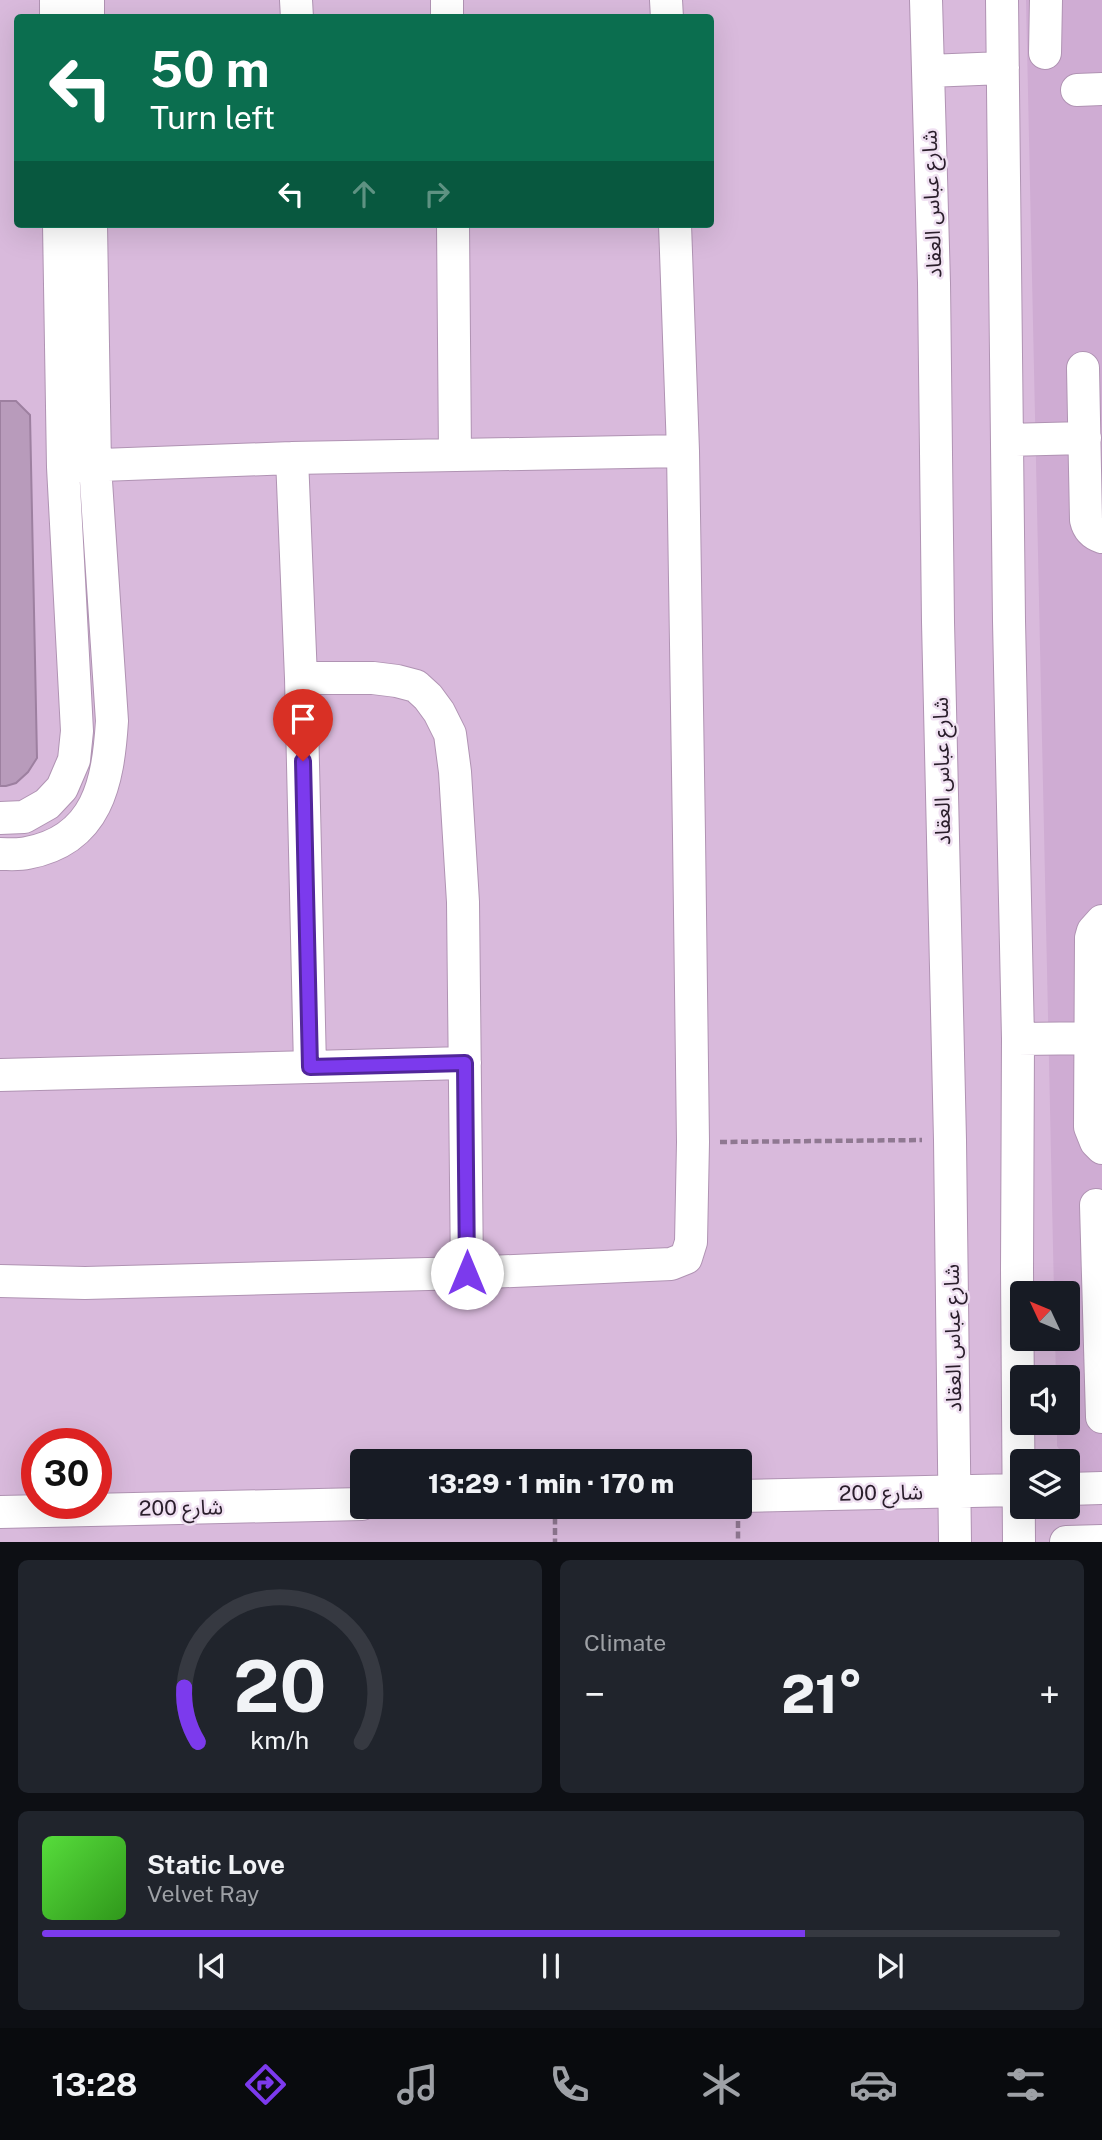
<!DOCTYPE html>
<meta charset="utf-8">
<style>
body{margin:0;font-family:"Public Sans","Noto Sans Arabic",sans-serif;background:#20242c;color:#f1f3f6;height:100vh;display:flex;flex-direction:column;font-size:26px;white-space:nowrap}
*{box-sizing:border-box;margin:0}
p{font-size:23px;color:#9ea1a6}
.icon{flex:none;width:38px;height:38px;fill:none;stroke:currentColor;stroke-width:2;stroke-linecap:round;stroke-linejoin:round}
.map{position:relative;height:1542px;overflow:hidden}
.sheet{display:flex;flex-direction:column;gap:18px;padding:18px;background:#0d0f14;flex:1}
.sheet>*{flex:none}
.top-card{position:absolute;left:14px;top:14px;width:700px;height:214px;border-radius:7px;box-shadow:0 7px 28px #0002;background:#0b6e4f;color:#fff;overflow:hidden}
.needle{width:46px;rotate:314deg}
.tools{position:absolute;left:1010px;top:1281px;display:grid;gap:14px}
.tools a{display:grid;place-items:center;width:70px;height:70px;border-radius:7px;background:#171b24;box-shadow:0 7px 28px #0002;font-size:35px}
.speed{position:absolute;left:21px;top:1428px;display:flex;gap:14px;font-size:35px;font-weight:700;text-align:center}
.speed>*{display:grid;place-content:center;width:91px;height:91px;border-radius:50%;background:#171b24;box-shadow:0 7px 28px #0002;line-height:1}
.speed .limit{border:10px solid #d22;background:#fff;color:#111}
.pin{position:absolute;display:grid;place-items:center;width:60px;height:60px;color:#fff;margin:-72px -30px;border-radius:50% 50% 50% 0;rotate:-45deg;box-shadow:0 0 7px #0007}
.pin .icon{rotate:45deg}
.me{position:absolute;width:77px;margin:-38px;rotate:0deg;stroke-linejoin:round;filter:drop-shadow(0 0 5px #0008)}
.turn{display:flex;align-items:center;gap:24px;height:147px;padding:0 21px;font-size:32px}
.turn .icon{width:91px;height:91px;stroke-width:2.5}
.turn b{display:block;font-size:49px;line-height:60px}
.lanes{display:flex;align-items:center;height:66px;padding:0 21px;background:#0003;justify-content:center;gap:35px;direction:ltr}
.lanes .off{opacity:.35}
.big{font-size:52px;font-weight:800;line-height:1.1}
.sheet .card{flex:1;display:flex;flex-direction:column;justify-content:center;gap:10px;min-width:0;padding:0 24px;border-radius:10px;background:#20242c}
.sheet .dial{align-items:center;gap:0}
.dial svg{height:182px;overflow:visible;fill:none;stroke:#363941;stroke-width:7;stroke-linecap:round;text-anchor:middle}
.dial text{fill:#f1f3f6;stroke:none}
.song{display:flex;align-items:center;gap:21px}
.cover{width:84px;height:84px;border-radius:10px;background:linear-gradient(135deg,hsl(110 70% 55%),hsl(110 70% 35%))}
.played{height:7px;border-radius:4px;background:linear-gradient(90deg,#7c3aed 75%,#363941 75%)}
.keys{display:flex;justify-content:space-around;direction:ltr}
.heat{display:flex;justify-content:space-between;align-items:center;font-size:38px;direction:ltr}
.sheet .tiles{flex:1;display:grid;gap:18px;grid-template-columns:1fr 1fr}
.card:last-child{grid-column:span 2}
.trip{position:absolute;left:350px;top:1449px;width:402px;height:70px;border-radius:7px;background:#171b24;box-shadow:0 7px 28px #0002;font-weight:800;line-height:70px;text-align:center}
.tab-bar{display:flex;height:112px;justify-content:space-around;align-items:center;background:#090b0e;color:#9ea1a6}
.tab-bar .icon{width:49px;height:49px}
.tab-bar .active{color:#7c3aed}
.tab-bar b{font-size:32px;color:#f1f3f6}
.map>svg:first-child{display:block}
.built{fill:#cfacd3}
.building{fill:#b89bbb;stroke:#9d80a0;stroke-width:2}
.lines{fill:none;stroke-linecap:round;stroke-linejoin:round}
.minor-casing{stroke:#b093b3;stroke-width:34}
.path{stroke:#8f7891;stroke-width:4.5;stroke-dasharray:7 3.5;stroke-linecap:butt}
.minor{stroke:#fff;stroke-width:32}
.route-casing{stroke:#51269a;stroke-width:18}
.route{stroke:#7c3aed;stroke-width:12}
.labels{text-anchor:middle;stroke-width:5;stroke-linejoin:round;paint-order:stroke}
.street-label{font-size:21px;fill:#2a1e2b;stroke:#f0e1f2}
</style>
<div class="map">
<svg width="1102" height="1542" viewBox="0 0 1102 1542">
<rect width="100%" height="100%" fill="#d9badc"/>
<path class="built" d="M1026,0H1102V1476H1078L1057,1446V1423H1068V1377H1056L1055,1339H1068V1293H1054Z"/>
<path class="building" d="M0,401H16L30,415L37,758L28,772L16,783L6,786H0Z"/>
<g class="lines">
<defs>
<path id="minor" d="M56,0V18
M88,0V18
M296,0L297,18
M447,0V18
M666,0L667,18
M926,0L934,283L938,622L950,1140L955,1542
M1002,0L1009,621L1018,1039L1017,1270L1019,1542
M1045,53L1046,0
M928,71L1003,68
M1077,90L1102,89
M453,224L455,455
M1083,368L1086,520C1088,529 1093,534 1102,537
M1007,440L1085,438
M292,458L301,678L310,1067
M74,466L292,458L683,451
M301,678H373L397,681L416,686L428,697L439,712L450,734L455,772L463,902L467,1273
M0,818L24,817L47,804L62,788L74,760L77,731L63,467L59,224
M0,854C9,854 19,855 27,853C98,840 108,782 112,721L95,466L91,224
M1102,921L1093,931L1091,938L1090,1127L1096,1142L1102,1148
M1018,1039L1102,1038
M0,1075L465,1063
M1096,1205L1102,1417
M0,1281L85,1283L467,1273L671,1264L686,1258L691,1242L693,1142L689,836L683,451L675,224
M1068,1489L1102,1488
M740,1496L1022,1490
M0,1512L362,1504
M1066,1542L1102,1541"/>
</defs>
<use href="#minor" class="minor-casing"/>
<path class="path" d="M720,1142L922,1140
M555,1507V1542
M738,1521V1542"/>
<use href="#minor" class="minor"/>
</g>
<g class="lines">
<defs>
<path id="route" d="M303,761L310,1067L465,1063L467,1273"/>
</defs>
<use href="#route" class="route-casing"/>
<use href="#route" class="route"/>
</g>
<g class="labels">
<g class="street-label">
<text transform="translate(932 204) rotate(-92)" y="7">شارع عباس العقاد</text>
<text transform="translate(942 771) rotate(-91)" y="7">شارع عباس العقاد</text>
<text transform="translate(953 1338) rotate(-91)" y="7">شارع عباس العقاد</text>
<text transform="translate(881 1493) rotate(-1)" y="7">شارع 200</text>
<text transform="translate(181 1508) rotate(-1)" y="7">شارع 200</text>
</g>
</g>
</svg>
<div class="tools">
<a><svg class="needle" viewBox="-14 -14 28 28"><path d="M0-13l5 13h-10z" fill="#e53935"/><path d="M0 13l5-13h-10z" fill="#9ea1a6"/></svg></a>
<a><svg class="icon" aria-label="sound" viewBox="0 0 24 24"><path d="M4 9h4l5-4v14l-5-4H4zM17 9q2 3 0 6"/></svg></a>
<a><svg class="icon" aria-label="layers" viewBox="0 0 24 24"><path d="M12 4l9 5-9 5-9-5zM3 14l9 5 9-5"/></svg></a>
</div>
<div class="speed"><div class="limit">30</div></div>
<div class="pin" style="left:303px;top:761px;background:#d93025"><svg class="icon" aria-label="arrive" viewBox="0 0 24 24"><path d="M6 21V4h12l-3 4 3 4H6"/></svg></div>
<svg class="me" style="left:467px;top:1273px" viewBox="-20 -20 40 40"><circle r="19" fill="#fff"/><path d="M0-13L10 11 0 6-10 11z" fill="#7c3aed"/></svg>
<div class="trip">13:29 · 1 min · 170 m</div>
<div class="top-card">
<div class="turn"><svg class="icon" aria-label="left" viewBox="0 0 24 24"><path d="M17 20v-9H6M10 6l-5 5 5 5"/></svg><div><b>50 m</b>Turn left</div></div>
<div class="lanes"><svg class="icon" aria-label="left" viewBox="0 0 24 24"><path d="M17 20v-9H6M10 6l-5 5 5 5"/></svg><svg class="icon off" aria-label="ahead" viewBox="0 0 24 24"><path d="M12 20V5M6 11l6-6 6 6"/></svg><svg class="icon off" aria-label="right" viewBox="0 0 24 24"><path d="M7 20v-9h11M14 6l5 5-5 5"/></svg></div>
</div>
</div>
<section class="sheet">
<div class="tiles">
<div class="card dial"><svg viewBox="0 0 100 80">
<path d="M14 69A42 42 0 1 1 86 69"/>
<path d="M14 69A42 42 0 0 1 8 45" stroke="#7c3aed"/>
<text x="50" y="56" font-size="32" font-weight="700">20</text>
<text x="50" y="72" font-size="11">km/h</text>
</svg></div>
<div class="card"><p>Climate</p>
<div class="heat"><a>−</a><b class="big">21°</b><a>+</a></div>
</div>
<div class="card">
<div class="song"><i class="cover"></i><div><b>Static Love</b><p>Velvet Ray</p></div></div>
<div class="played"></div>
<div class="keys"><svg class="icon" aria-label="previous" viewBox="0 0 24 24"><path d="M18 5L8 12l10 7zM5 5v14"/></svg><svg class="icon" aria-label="pause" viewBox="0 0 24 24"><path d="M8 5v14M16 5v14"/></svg><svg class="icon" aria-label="next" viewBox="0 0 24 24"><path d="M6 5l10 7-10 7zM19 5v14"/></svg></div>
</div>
</div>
</section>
<nav class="tab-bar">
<b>13:28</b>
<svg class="icon active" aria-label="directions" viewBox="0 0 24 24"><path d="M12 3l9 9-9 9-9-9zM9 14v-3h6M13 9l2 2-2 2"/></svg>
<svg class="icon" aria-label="music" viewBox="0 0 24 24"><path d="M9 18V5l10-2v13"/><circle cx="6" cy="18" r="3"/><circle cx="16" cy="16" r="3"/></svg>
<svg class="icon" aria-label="phone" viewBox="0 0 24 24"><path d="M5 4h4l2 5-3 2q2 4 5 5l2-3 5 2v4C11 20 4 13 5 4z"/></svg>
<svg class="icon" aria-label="climate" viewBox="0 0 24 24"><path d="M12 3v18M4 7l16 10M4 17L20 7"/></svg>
<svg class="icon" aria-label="car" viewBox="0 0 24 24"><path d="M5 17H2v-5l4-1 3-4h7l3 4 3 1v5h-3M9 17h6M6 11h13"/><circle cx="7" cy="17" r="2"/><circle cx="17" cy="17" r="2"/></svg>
<svg class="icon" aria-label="filters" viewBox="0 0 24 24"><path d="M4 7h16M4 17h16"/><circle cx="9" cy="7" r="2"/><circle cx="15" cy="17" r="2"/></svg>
</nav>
